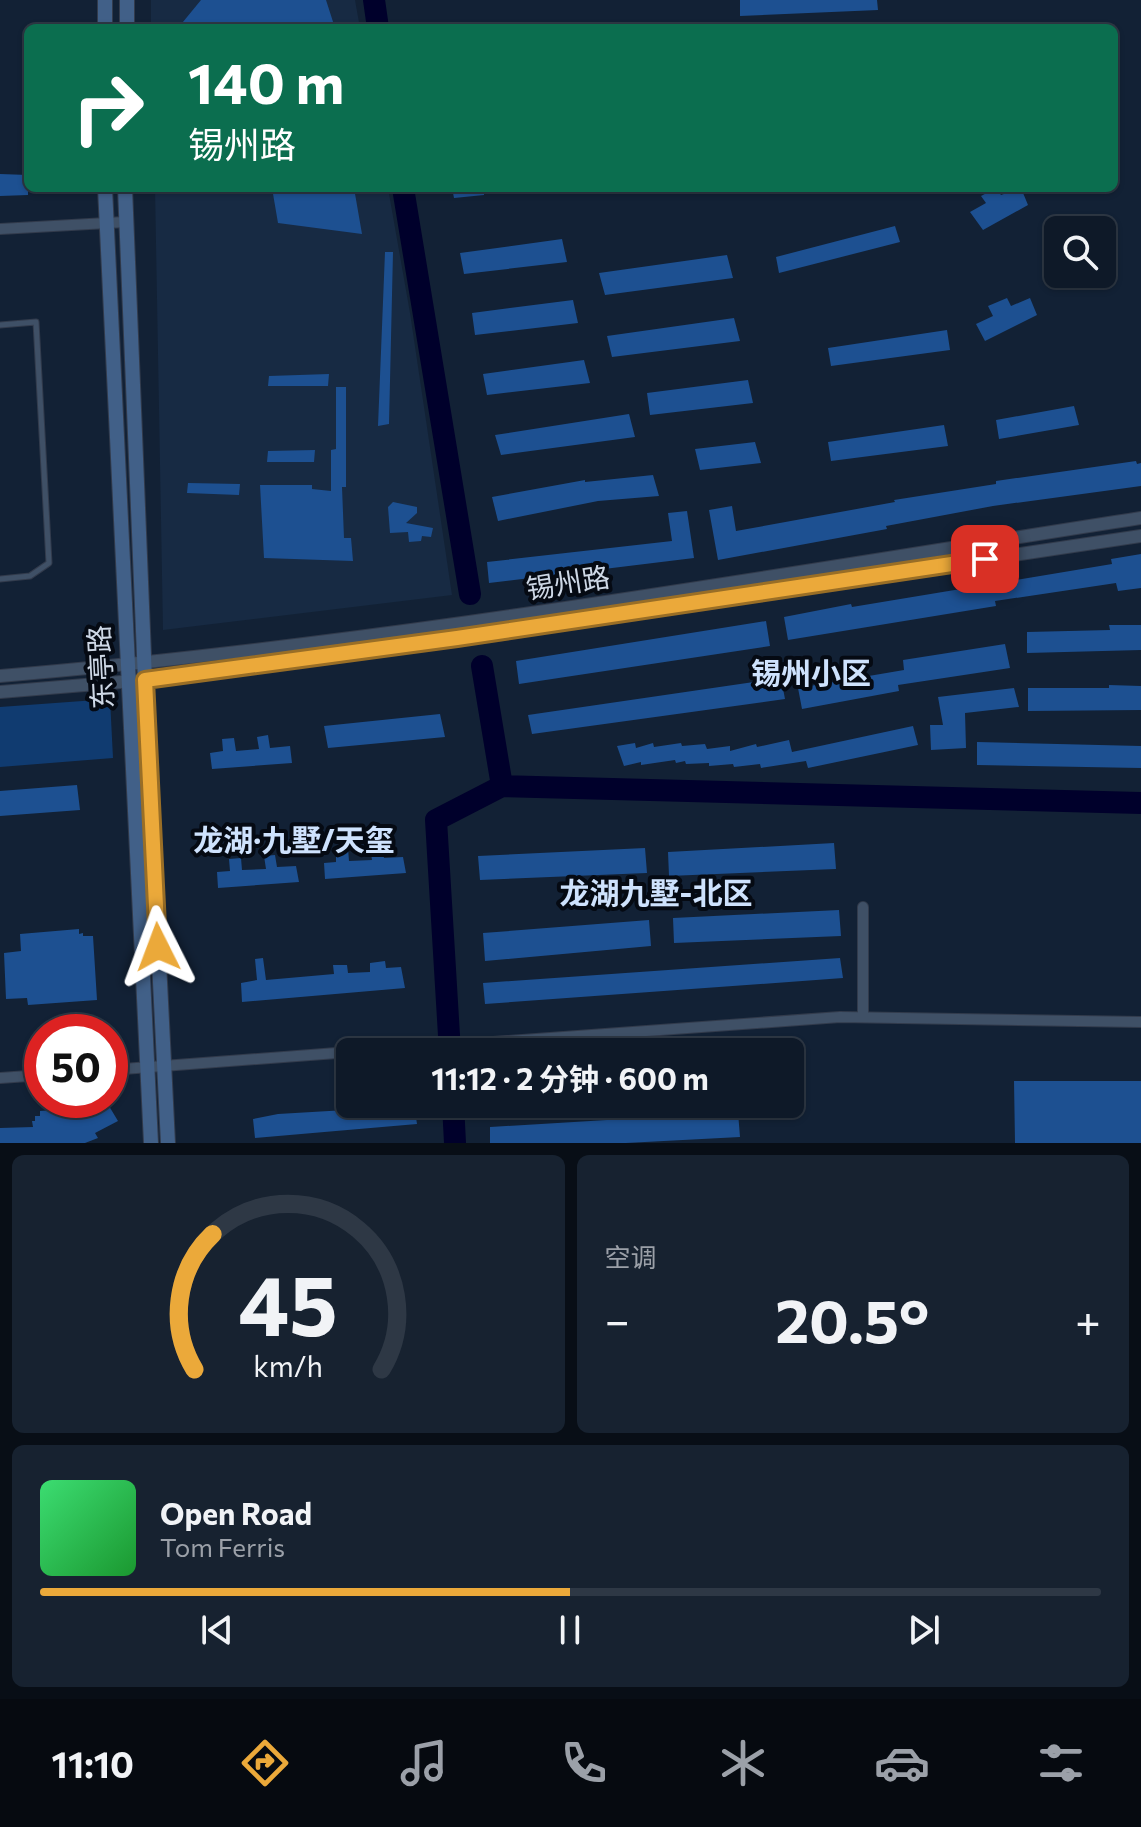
<!DOCTYPE html>
<html lang="zh">
<meta charset="utf-8">
<style>
body{margin:0;font-family:Commissioner,"Noto Sans SC",sans-serif;background:#172230;color:#f1f3f6;height:100vh;display:flex;flex-direction:column;font-size:30px;white-space:nowrap}
*{box-sizing:border-box;margin:0}
p{font-size:26px;color:#9ba0a8}
.icon{flex:none;width:44px;height:44px;fill:none;stroke:currentColor;stroke-width:2;stroke-linecap:round;stroke-linejoin:round}
.map{position:relative;height:1143px;overflow:hidden}
.sheet{display:flex;flex-direction:column;gap:12px;padding:12px;background:#080e16;flex:1}
.sheet>*{flex:none}
.guide{position:absolute;left:24px;top:24px;width:1094px;height:168px;border-radius:12px;box-shadow:0 2px 6px #0004,0 0 0 2px #2e3845;background:#0b6e4f;color:#fff;overflow:hidden}
.buttons{position:absolute;left:1044px;top:216px;display:grid;gap:16px}
.buttons a{display:grid;place-items:center;width:72px;height:72px;border-radius:12px;background:#0e1928;box-shadow:0 2px 6px #0004,0 0 0 2px #2e3845;font-size:40px}
.speed{position:absolute;left:24px;top:1014px;display:flex;gap:16px;font-size:40px;font-weight:700;text-align:center}
.speed>*{display:grid;place-content:center;width:104px;height:104px;border-radius:50%;background:#0e1928;box-shadow:0 2px 6px #0004,0 0 0 2px #2e3845;line-height:1}
.speed .limit{border:12px solid #d22;background:#fff;color:#111}
.pin{position:absolute;display:grid;place-items:center;width:68px;height:68px;color:#fff;margin:-34px;border-radius:16px;box-shadow:0 4px 12px #0006}
.me{position:absolute;width:88px;margin:-44px;rotate:357deg;stroke-linejoin:round;filter:drop-shadow(0 0 6px #0008)}
.turn{display:flex;align-items:center;gap:28px;height:168px;padding:0 32px;font-size:36px}
.turn .icon{width:104px;height:104px;stroke-width:2.5}
.turn b{display:block;font-size:56px;line-height:68px}
.big{font-size:60px;font-weight:700;line-height:1.1}
.sheet .card{flex:1;display:flex;flex-direction:column;justify-content:center;gap:12px;min-width:0;padding:0 28px;border-radius:12px;background:#172230}
.sheet .dial{align-items:center;gap:0}
.dial svg{height:208px;overflow:visible;fill:none;stroke:#2e3845;stroke-width:7;stroke-linecap:round;text-anchor:middle}
.dial text{fill:#f1f3f6;stroke:none}
.song{display:flex;align-items:center;gap:24px}
.cover{width:96px;height:96px;border-radius:12px;background:linear-gradient(135deg,hsl(140 70% 55%),hsl(130 70% 35%))}
.played{height:8px;border-radius:4px;background:linear-gradient(90deg,#eba93a 50%,#2e3845 50%)}
.keys{display:flex;justify-content:space-around;direction:ltr}
.heat{display:flex;justify-content:space-between;align-items:center;font-size:44px;direction:ltr}
.sheet .tiles{flex:1;display:grid;gap:12px;grid-template-columns:1fr 1fr}
.card:last-child{grid-column:span 2}
.trip{position:absolute;left:336px;top:1038px;width:468px;height:80px;border-radius:12px;background:#0e1928;box-shadow:0 2px 6px #0004,0 0 0 2px #2e3845;font-weight:700;line-height:80px;text-align:center}
.tab-bar{display:flex;height:128px;justify-content:space-around;align-items:center;background:#060a10;color:#9ba0a8}
.tab-bar .icon{width:56px;height:56px}
.tab-bar .active{color:#eba93a}
.tab-bar b{font-size:36px;color:#f1f3f6}
.map>svg:first-child{display:block}
.built{fill:#172a43}
.green{fill:#103b70}
.lines{fill:none;stroke-linecap:round;stroke-linejoin:round}
.river{stroke:#00002b;stroke-width:22}
.building{fill:#1d5091}
.service-casing{stroke:#323b4c;stroke-width:7}
.minor-casing{stroke:#323b4c;stroke-width:12}
.tertiary-casing{stroke:#323b4c;stroke-width:14}
.secondary-casing{stroke:#323b4c;stroke-width:16}
.service{stroke:#3f5066;stroke-width:5}
.minor{stroke:#3f5066;stroke-width:10}
.tertiary{stroke:#3f5066;stroke-width:12}
.secondary{stroke:#416088;stroke-width:14}
.route-casing{stroke:#996e26;stroke-width:20}
.route{stroke:#eba93a;stroke-width:14}
.labels{text-anchor:middle;stroke-width:8;stroke-linejoin:round;paint-order:stroke}
.street-label{font-size:28px;fill:#ced8e6;stroke:#050a13}
.neighbourhood-label{font-size:30px;font-weight:bold;fill:#cee2fd;stroke:#050a13}
</style>
<div class="map">
<svg width="1141" height="1143" viewBox="0 0 1141 1143">
<rect width="100%" height="100%" fill="#122135"/>
<path class="built" d="M151,0H355L360,28H151Z
M155,188H388L410,313L452,595L163,630Z"/>
<path class="green" d="M110,699L113,758L0,767V707Z"/>
<g class="lines">
<path class="river" d="M374,0L378,28
M403,188L470,594
M482,666L502,786L1141,803
M450,1052L436,820L502,786
M453,1104L455,1143"/>
</g>
<path class="building" d="M201,0H326L335,28H178Z
M740,0H877L878,10L740,16Z
M0,174L28,175V195L0,196Z
M272,188H354L362,234L278,223Z
M452,188H484V195L454,198Z
M996,188L1001,195L1021,188L1028,205L983,230L970,212L986,203L981,196Z
M895,226L900,242L779,273L776,257Z
M562,239L567,262L464,274L460,253Z
M385,252H393L389,424L378,426Z
M727,255L733,278L605,295L599,273Z
M1007,298L1011,306L1030,298L1037,315L985,341L976,324L993,316L988,306Z
M573,300L578,323L475,335L472,313Z
M734,318L740,341L612,357L607,336Z
M947,330L950,350L831,366L828,348Z
M584,360L590,383L487,395L483,374Z
M329,374L328,386H268L269,376Z
M748,380L753,403L650,415L647,393Z
M336,387H346V487H342L344,538H351L353,561L264,558L260,485H312V489L331,491V450L336,449Z
M1074,406L1079,425L999,439L996,420Z
M629,414L635,437L501,455L495,435Z
M944,425L948,446L831,461L828,442Z
M755,442L761,463L700,470L695,449Z
M315,450L314,462H267L268,451Z
M1136,461L1137,464L1141,463V486L993,506L886,526L887,529L718,560L709,510L732,506L736,531L895,502L894,500L996,484V481Z
M653,475L659,496L598,501L498,521L492,497L585,480V482Z
M188,483L240,484L239,495L187,493Z
M393,502L417,507V513L406,523L433,528L431,537L422,536L421,541L409,542L408,532L390,533L388,507Z
M687,511L694,558L489,583L487,562L672,541L668,513Z
M1141,554V588L1118,591L1116,583L995,601L996,606L788,640L784,617L851,604L852,607L1112,564L1111,559Z
M766,621L770,646L519,684L516,661Z
M1109,625H1141V650L1027,653V632L1110,630Z
M1005,644L1010,668L898,685L899,691L802,709L798,688L904,670L903,660Z
M781,678L785,699L532,734L528,715Z
M1109,685L1141,686V710L1028,711V688H1109Z
M1014,688L1019,707L965,713L966,748L931,750L930,725H943L938,697Z
M440,714L445,737L328,748L324,726Z
M913,726L918,745L808,768L806,761L761,768L760,764L734,767L733,764L709,766V763L686,764L685,761L676,763L675,760L641,765V762L624,766L617,746L635,743L636,748L653,743L654,747L681,743L682,746L705,744L707,749L730,746V751L756,744L757,747L789,740L792,752Z
M268,735L270,748L290,746L292,763L212,769L210,753L223,751L222,739L234,738L236,751L259,749L257,737Z
M977,742L1141,746V768L977,765Z
M77,785L80,810L0,816V791Z
M834,843L836,869L669,876L668,852Z
M382,846L384,858L403,857L406,873L325,879L324,863L336,862V850L348,848L349,861L372,860L370,847Z
M645,848L647,873L480,880L478,856Z
M275,855L277,867L296,866L299,882L218,888L217,872L230,871L229,859L241,858L242,870L266,869L264,856Z
M839,910L841,936L674,943L673,918Z
M649,920L651,946L485,961L483,933Z
M79,929V934L83,933V936H93L97,1000L28,1005L27,998L6,999L4,953L21,951L20,934Z
M263,958L266,980L334,974L333,965H347L348,973L370,972V963L385,961L386,968L401,967L405,988L242,1002L241,983L257,980L255,959Z
M840,958L843,978L485,1004L483,983Z
M1014,1081H1141V1143H1015Z
M346,1104H360V1108L383,1107V1104H414L417,1124L255,1138L253,1119L278,1114L346,1110Z
M109,1106L118,1121L95,1133L98,1138L85,1143H0V1128L33,1127L32,1121H35V1116H40V1111Z
M738,1112L740,1137L626,1143H490V1127Z"/>
<g class="lines">
<defs>
<path id="service" d="M0,325L36,322L49,563L30,576L0,579"/>
<path id="minor" d="M0,229L125,222
M863,907V1017
M356,1052L840,1017L1141,1022
M110,1070L350,1052
M0,1078L42,1075"/>
<path id="tertiary" d="M0,676C383,644 762,577 1141,518
M0,692L145,680L457,638L1141,536"/>
<path id="secondary" d="M105,28V0
M127,28V0
M105,188L151,1143
M125,188L145,680L168,1143"/>
</defs>
<use href="#service" class="service-casing"/>
<use href="#minor" class="minor-casing"/>
<use href="#tertiary" class="tertiary-casing"/>
<use href="#secondary" class="secondary-casing"/>
<use href="#service" class="service"/>
<use href="#minor" class="minor"/>
<use href="#tertiary" class="tertiary"/>
<use href="#secondary" class="secondary"/>
</g>
<g class="lines">
<defs>
<path id="route" d="M158,947L145,680L457,638L985,559"/>
</defs>
<use href="#route" class="route-casing"/>
<use href="#route" class="route"/>
</g>
<g class="labels">
<g class="street-label">
<text transform="translate(568 583) rotate(-9)" y="10">锡州路</text>
<text transform="translate(101 667) rotate(-93)" y="10">东亭路</text>
</g>
<g class="neighbourhood-label">
<text x="811" y="684">锡州小区</text>
<text x="294" y="851">龙湖·九墅/天玺</text>
<text x="656" y="904">龙湖九墅-北区</text>
</g>
</g>
</svg>
<div class="buttons">
<a><svg class="icon" aria-label="search" viewBox="0 0 24 24"><circle cx="10" cy="10" r="6"/><path d="M15 15l6 6"/></svg></a>
</div>
<div class="speed"><div class="limit">50</div></div>
<div class="pin" style="left:985px;top:559px;background:#d93025"><svg class="icon" aria-label="arrive" viewBox="0 0 24 24"><path d="M6 21V4h12l-3 4 3 4H6"/></svg></div>
<svg class="me" style="left:158px;top:947px" viewBox="-20 -20 40 40"><path d="M0-17L14 15 0 8-14 15z" fill="#eba93a" stroke="#fff" stroke-width="4"/></svg>
<div class="trip">11:12 · 2 分钟 · 600 m</div>
<div class="guide">
<div class="turn"><svg class="icon" aria-label="right" viewBox="0 0 24 24"><path d="M7 20v-9h11M14 6l5 5-5 5"/></svg><div><b>140 m</b>锡州路</div></div>
</div>
</div>
<section class="sheet">
<div class="tiles">
<div class="card dial"><svg viewBox="0 0 100 80">
<path d="M14 69A42 42 0 1 1 86 69"/>
<path d="M14 69A42 42 0 0 1 21 17" stroke="#eba93a"/>
<text x="50" y="56" font-size="32" font-weight="700">45</text>
<text x="50" y="72" font-size="11">km/h</text>
</svg></div>
<div class="card"><p>空调</p>
<div class="heat"><a>−</a><b class="big">20.5°</b><a>+</a></div>
</div>
<div class="card">
<div class="song"><i class="cover"></i><div><b>Open Road</b><p>Tom Ferris</p></div></div>
<div class="played"></div>
<div class="keys"><svg class="icon" aria-label="previous" viewBox="0 0 24 24"><path d="M18 5L8 12l10 7zM5 5v14"/></svg><svg class="icon" aria-label="pause" viewBox="0 0 24 24"><path d="M8 5v14M16 5v14"/></svg><svg class="icon" aria-label="next" viewBox="0 0 24 24"><path d="M6 5l10 7-10 7zM19 5v14"/></svg></div>
</div>
</div>
</section>
<nav class="tab-bar">
<b>11:10</b>
<svg class="icon active" aria-label="directions" viewBox="0 0 24 24"><path d="M12 3l9 9-9 9-9-9zM9 14v-3h6M13 9l2 2-2 2"/></svg>
<svg class="icon" aria-label="music" viewBox="0 0 24 24"><path d="M9 18V5l10-2v13"/><circle cx="6" cy="18" r="3"/><circle cx="16" cy="16" r="3"/></svg>
<svg class="icon" aria-label="phone" viewBox="0 0 24 24"><path d="M5 4h4l2 5-3 2q2 4 5 5l2-3 5 2v4C11 20 4 13 5 4z"/></svg>
<svg class="icon" aria-label="climate" viewBox="0 0 24 24"><path d="M12 3v18M4 7l16 10M4 17L20 7"/></svg>
<svg class="icon" aria-label="car" viewBox="0 0 24 24"><path d="M5 17H2v-5l4-1 3-4h7l3 4 3 1v5h-3M9 17h6M6 11h13"/><circle cx="7" cy="17" r="2"/><circle cx="17" cy="17" r="2"/></svg>
<svg class="icon" aria-label="filters" viewBox="0 0 24 24"><path d="M4 7h16M4 17h16"/><circle cx="9" cy="7" r="2"/><circle cx="15" cy="17" r="2"/></svg>
</nav>
